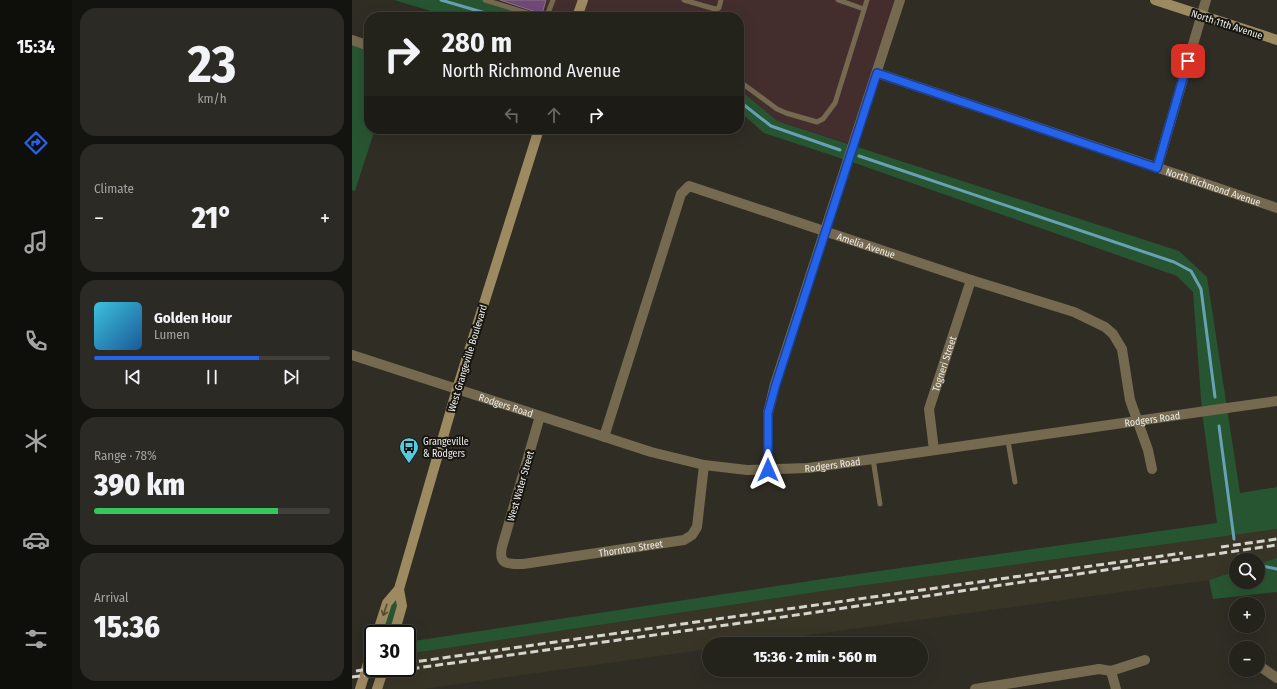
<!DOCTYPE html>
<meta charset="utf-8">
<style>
body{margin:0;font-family:"Fira Sans Condensed",sans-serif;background:#2b2a24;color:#f1f3f6;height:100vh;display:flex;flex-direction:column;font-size:15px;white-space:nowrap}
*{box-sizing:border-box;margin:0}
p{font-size:13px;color:#a3a4a3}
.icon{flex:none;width:22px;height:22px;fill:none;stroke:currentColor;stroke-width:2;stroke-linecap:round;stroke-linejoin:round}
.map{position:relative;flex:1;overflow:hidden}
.panel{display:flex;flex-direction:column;gap:8px;padding:8px;background:#13130f;width:280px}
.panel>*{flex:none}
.top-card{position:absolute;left:12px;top:12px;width:380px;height:122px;border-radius:16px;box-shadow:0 4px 16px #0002,0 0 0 1px #403f3a;background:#23221b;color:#f1f3f6;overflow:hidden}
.buttons{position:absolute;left:877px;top:553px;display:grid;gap:8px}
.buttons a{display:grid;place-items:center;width:36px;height:36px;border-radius:50%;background:#23221b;box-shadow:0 4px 16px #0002,0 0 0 1px #403f3a;font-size:20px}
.speed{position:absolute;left:12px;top:625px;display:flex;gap:8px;font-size:20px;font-weight:700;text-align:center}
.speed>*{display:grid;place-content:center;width:52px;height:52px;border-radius:50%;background:#23221b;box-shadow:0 4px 16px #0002,0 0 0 1px #403f3a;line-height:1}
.speed .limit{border:2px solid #111;border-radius:6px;background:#fff;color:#111}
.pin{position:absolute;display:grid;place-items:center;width:34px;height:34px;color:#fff;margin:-17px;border-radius:8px;box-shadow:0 2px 6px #0006}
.me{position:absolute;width:44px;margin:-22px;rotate:0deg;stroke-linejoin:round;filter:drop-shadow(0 0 3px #0008)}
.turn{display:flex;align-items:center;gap:14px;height:84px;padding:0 12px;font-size:18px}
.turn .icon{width:52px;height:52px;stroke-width:2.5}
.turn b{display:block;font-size:28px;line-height:34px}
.lanes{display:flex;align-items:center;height:38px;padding:0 12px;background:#0003;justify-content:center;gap:20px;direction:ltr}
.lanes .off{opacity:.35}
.big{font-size:30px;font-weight:800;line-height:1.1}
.panel .widget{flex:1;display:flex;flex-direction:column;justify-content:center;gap:6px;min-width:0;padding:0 14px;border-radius:16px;background:#2b2a24}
.panel .dial{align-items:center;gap:0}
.dial b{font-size:52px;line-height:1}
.song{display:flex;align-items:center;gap:12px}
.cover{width:48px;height:48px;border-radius:6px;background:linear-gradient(135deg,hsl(190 70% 55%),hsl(210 70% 35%))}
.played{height:4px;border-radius:2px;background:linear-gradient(90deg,#2563eb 70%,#403f3a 70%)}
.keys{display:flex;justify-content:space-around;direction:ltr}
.heat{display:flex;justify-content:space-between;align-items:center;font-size:22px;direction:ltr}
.charge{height:6px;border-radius:3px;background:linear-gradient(90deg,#34c759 78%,#403f3a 0)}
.trip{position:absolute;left:350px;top:637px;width:226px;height:40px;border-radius:20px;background:#23221b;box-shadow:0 4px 16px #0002,0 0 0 1px #403f3a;font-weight:800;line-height:40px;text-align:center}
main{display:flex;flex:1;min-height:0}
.menu{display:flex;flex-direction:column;width:72px;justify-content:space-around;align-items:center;background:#0e0e0b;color:#a3a4a3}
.menu .icon{width:28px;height:28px}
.menu .current{color:#2563eb}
.menu b{font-size:18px;color:#f1f3f6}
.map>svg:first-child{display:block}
.commercial{fill:#432e2d}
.built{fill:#393526}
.green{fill:#285531}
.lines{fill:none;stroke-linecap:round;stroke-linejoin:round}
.stream{stroke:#66a2b4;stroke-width:3}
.building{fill:#724878;stroke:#7e777f}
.service{stroke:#756950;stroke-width:5}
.minor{stroke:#756950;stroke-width:10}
.tertiary{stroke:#756950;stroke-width:10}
.secondary{stroke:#9e8a61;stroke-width:10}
.rail{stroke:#d6d4ce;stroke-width:3;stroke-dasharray:8 4;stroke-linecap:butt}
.oneway{stroke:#534a35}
.route-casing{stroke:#184099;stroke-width:10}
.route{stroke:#2563eb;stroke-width:7}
.labels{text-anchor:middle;stroke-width:4;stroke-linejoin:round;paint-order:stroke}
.street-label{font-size:10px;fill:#eeede7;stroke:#161511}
.poi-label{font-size:10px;fill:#eeede7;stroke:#161511;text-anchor:start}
</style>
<main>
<nav class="menu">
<b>15:34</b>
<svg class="icon current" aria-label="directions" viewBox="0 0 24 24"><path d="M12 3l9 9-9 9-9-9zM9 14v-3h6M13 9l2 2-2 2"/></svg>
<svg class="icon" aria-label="music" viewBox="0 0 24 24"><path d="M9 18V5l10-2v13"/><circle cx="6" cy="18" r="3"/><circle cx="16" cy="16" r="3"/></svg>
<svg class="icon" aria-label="phone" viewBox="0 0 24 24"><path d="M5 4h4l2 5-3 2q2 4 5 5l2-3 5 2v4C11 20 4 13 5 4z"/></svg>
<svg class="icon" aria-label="climate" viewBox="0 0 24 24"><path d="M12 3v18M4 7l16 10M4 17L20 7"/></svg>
<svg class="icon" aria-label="car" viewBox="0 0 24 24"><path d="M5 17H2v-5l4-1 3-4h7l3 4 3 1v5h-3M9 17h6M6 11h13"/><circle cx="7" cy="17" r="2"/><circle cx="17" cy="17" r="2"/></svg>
<svg class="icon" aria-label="filters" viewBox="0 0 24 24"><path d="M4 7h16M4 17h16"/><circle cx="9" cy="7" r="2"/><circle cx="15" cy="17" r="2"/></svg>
</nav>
<section class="panel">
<div class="widget dial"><b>23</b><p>km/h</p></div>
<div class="widget"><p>Climate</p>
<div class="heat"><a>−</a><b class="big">21°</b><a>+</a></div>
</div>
<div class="widget">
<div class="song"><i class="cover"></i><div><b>Golden Hour</b><p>Lumen</p></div></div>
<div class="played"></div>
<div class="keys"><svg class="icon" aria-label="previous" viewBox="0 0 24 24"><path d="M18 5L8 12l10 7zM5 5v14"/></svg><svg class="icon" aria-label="pause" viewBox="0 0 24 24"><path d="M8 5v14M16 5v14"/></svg><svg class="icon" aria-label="next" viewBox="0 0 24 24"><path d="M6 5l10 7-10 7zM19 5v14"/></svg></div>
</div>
<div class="widget"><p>Range · 78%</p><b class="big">390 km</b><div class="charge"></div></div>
<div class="widget"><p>Arrival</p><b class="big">15:36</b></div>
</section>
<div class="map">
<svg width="925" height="689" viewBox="0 0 925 689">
<rect width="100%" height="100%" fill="#2f2d24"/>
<path class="commercial" d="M133,0H548L502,145L425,121L387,89V17H188Z"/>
<path class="built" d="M925,529V558L906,564V560H884V571L857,580L392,644H357V649L71,689H25L32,668H55V654L478,590Z"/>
<path class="green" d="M42,0H133L188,17H99Z
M0,40L17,46V129H23L3,191L0,190Z
M387,89L425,121L827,251L855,277L888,493L925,487V529L478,590L55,654V642L478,578L865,523L850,412L841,292L825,276L497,161L412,133L387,111Z
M925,558V592L861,599L857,580L884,571V582H906V564Z
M47,589L42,634H25Z"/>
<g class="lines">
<path class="stream" d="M89,0L147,17
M387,101L419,126L488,150
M507,156L822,262L839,271L849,289L863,397
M867,426L882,539
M887,555L894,560
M906,565L925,569"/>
</g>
<path class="building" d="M148,0H194L190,14Z"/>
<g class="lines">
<path class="service" d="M133,0L188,17
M332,0L363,9L367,8L369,0
M486,0L512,9
M193,17L196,13L201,0
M387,81L425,109L434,113L465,122L471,119L483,103L515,0
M656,441L663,482
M521,459L528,504"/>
<g class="minor">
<path d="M0,40L17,46"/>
<path id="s1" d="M525,73L925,208"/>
<path d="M805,168L854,0"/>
<path id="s2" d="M0,355L299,452L352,465L395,470L456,468L521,459L875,408"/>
<path id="s3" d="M188,416L150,547C146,565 156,564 171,564L332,540L340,535L345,527L352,465"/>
<path id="s4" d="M252,437L329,194L337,186L619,280L722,312L753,327L761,334L770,349L778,400L796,450L800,469"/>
<path id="s5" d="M582,450L577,409L619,280"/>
<path d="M416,471V413L423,384L548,0"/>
<path d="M906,665L925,678"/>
<path d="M759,671L764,689"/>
<path d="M623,689L747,669L759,671L793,660"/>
</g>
<path class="tertiary" d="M875,408L925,401"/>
<path class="secondary" d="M803,0L925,40
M225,17L231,0
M25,634L35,603L47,589L105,389L187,129
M42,634L50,606L47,589
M8,689L21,647
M25,689L32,668"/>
<path class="rail" d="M869,547L925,539
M55,663L831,553
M4,671L22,668
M0,677L396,622L925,545"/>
</g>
<defs><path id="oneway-shaft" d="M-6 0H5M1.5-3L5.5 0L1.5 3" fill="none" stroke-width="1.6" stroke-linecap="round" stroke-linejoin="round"/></defs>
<use class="oneway" href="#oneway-shaft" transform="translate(33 610) rotate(108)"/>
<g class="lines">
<defs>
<path id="route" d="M416,470V413L424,384L525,73L805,168L836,61"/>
</defs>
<use href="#route" class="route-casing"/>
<use href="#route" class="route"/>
</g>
<defs>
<symbol id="bus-pin" viewBox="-11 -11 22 30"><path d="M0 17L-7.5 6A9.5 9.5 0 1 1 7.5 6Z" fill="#55cadf" stroke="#161511"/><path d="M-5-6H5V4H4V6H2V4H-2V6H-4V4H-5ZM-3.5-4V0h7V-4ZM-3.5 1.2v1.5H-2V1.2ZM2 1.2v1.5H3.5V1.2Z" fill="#111"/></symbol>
</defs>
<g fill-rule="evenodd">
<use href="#bus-pin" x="46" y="436" width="22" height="30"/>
</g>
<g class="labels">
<g class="street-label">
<text transform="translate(875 24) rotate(18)" y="4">North 11th Avenue</text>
<text dy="4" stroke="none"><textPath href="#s1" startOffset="355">North Richmond Avenue</textPath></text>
<text dy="4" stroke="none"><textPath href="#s4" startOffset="453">Amelia Avenue</textPath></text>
<text transform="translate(115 358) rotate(-73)" y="4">West Grangeville Boulevard</text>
<text dy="4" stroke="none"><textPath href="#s5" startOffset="89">Togneri Street</textPath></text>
<text dy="4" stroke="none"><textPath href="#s2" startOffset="162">Rodgers Road</textPath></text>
<text dy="4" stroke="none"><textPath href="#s2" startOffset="821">Rodgers Road</textPath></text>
<text dy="4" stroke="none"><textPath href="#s2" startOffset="498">Rodgers Road</textPath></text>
<text transform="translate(168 486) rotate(-74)" y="4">West Water Street</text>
<text dy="4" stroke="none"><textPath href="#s3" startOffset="280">Thornton Street</textPath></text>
</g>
<g class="poi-label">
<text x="71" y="445">Grangeville<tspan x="71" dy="12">&amp; Rodgers</tspan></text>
</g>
</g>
</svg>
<div class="buttons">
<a><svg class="icon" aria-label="search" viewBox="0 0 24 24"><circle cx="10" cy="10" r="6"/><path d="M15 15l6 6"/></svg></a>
<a>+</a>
<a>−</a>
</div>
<div class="speed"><div class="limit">30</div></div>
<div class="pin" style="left:836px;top:61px;background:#d93025"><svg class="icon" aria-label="arrive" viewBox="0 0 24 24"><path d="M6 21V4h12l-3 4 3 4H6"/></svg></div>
<svg class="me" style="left:416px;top:470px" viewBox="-20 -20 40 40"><path d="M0-17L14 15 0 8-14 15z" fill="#2563eb" stroke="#fff" stroke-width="4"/></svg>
<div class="trip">15:36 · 2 min · 560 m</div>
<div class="top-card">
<div class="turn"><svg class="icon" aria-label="right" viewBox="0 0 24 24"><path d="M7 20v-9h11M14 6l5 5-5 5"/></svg><div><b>280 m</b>North Richmond Avenue</div></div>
<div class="lanes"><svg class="icon off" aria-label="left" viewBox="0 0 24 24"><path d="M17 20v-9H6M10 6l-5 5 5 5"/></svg><svg class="icon off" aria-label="ahead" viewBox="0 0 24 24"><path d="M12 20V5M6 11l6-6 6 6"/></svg><svg class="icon" aria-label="right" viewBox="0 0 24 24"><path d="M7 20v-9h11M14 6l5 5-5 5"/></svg></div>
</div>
</div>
</main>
